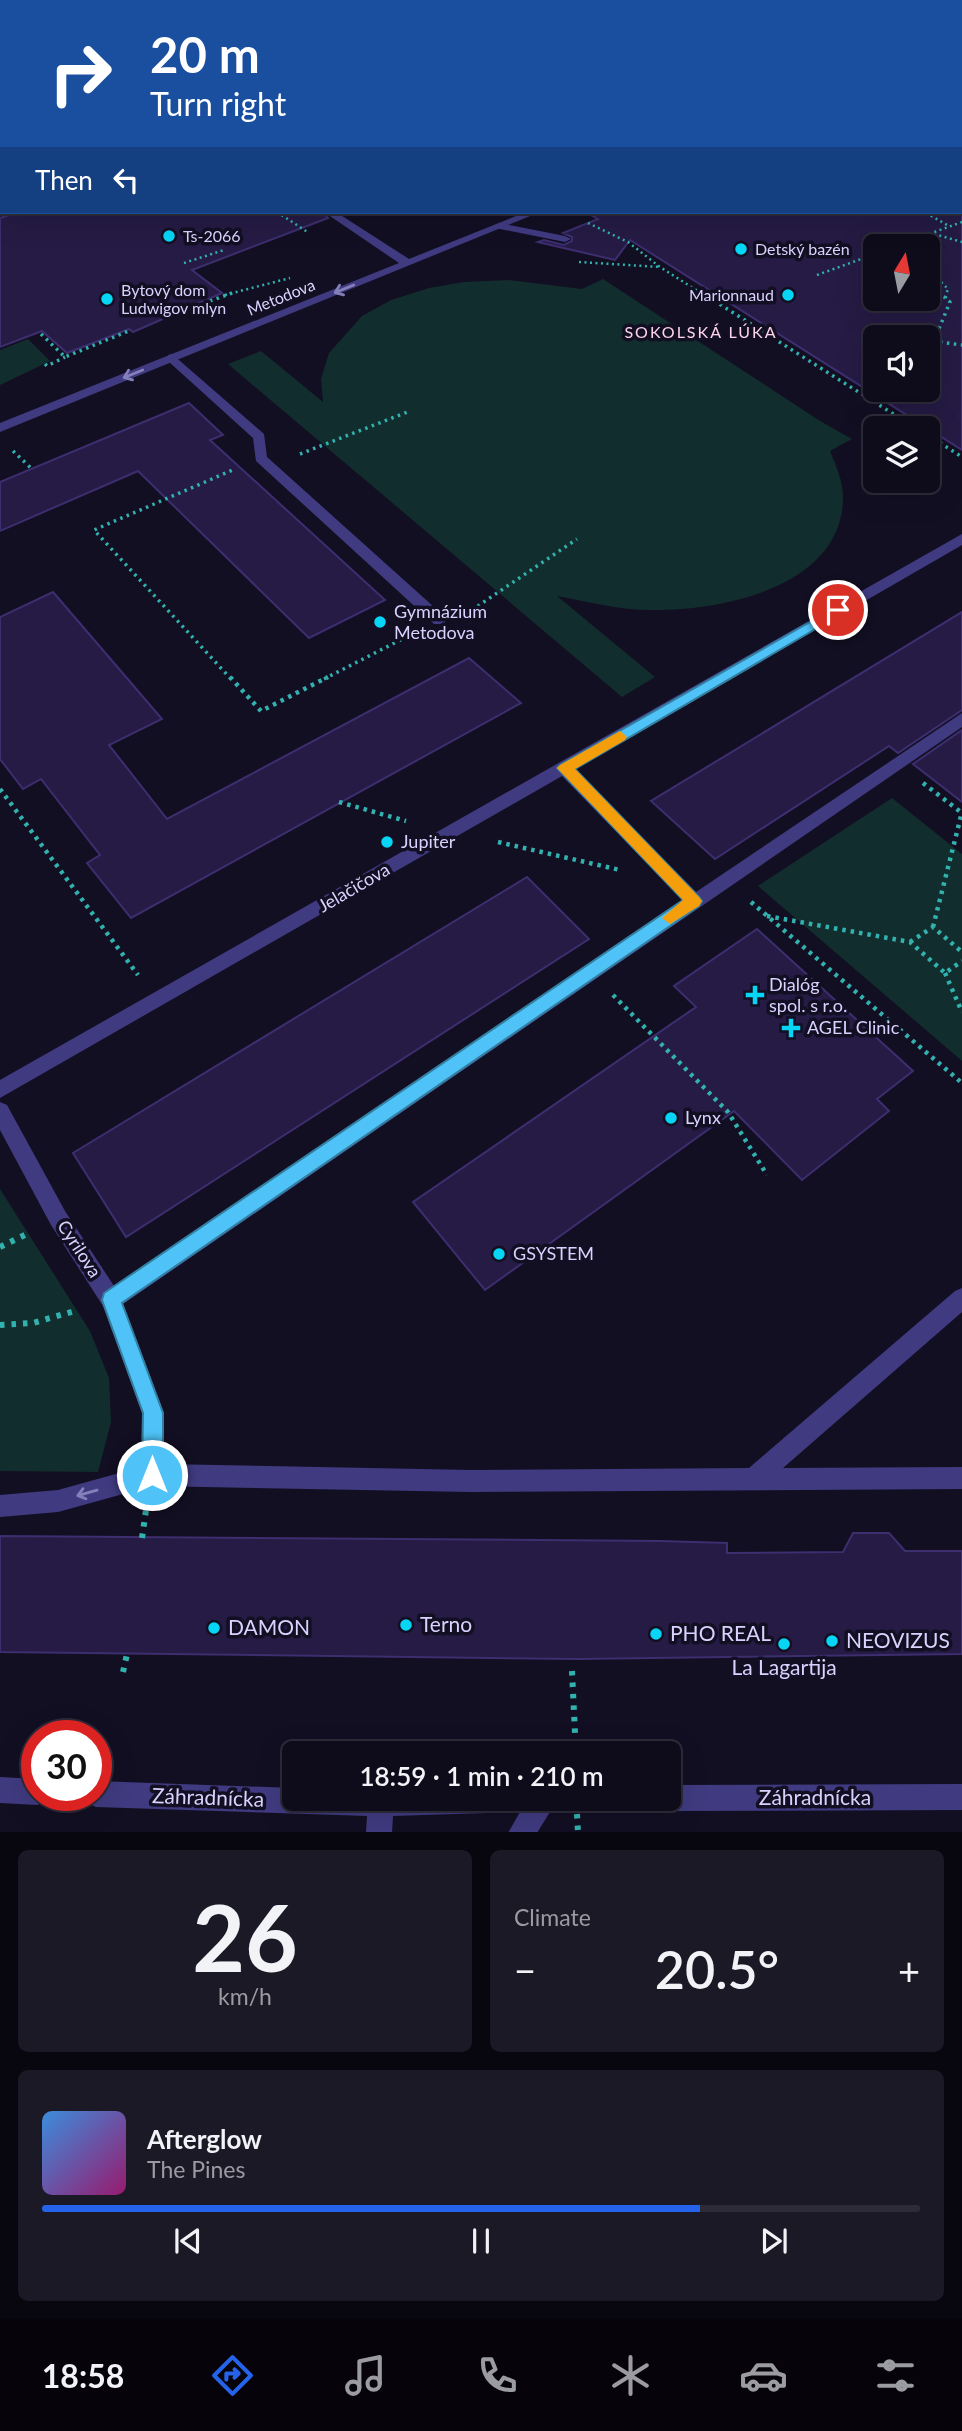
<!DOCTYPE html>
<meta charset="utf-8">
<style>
body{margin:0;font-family:Lato,sans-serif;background:#1c1927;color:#f1f3f6;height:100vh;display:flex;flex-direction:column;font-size:26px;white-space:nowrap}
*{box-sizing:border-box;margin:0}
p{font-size:23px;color:#9b9ba2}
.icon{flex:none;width:38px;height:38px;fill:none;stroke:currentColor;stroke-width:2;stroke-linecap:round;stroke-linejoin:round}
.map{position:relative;height:1832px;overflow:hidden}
.side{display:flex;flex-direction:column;gap:18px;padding:18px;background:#08060e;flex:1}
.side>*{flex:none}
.hud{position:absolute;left:0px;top:0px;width:962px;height:214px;box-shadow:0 7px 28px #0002,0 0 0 2px #2e2b39;background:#1a4fa0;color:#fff;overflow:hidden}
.needle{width:46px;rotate:10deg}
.fabs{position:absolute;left:863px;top:234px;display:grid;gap:14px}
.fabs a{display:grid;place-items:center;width:77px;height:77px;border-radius:10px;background:#0e0b1a;box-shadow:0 7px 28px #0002,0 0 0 2px #2e2b39;font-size:35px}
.speed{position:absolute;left:21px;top:1720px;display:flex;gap:14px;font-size:35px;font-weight:700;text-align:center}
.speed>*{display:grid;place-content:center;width:91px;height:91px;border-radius:50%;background:#0e0b1a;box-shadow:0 7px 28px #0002,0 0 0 2px #2e2b39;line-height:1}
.speed .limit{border:10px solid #d22;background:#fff;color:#111}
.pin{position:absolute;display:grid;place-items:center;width:60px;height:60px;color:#fff;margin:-30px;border:4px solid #fff;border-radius:50%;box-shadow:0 2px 7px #0007}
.me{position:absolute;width:77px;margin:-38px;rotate:0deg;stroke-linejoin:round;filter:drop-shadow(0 0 5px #0008)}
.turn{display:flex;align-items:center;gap:24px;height:147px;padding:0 35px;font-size:32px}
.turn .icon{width:91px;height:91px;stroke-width:2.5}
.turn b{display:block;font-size:49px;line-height:60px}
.then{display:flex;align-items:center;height:66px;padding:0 35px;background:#0003;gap:14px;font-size:26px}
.big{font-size:52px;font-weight:600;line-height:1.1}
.side .card{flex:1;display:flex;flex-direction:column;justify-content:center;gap:10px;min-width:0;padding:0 24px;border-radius:10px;background:#1c1927}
.side .dial{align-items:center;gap:0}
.dial b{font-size:91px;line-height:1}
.song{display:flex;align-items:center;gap:21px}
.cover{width:84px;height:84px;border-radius:10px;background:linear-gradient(135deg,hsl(210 70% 55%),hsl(320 70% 35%))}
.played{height:7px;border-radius:4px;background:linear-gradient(90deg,#2563eb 75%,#2e2b39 75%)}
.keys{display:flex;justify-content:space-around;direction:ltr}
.heat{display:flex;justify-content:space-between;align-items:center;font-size:38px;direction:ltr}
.side .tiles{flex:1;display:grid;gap:18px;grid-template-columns:1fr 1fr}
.card:last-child{grid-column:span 2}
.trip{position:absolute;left:282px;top:1741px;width:399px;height:70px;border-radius:10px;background:#0e0b1a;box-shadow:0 7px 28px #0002,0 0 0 2px #2e2b39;font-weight:600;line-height:70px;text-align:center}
.menu{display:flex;height:112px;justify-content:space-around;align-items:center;background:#06040a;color:#9b9ba2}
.menu .icon{width:49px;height:49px}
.menu .on{color:#2563eb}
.menu b{font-size:32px;color:#f1f3f6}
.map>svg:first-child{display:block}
.green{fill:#122d2d}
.building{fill:#251b44;stroke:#3d2e6f;stroke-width:2;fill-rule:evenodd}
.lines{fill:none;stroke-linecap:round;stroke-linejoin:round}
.path-far3{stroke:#32b2af;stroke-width:2.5;stroke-dasharray:2 3.5;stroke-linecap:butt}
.path-far2{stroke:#32b2af;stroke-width:3.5;stroke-dasharray:2.5 4.5;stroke-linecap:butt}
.path-far1{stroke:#32b2af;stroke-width:4.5;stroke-dasharray:3.5 5;stroke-linecap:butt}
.path{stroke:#32b2af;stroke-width:6;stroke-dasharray:4.5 7;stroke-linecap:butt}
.service{fill:#403b81;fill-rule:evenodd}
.pedestrian{fill:#403b81;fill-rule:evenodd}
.minor{fill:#403b81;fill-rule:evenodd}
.tertiary{fill:#403b81;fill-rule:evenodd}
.primary{fill:#c55dfa;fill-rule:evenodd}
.tram{stroke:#07d5f5;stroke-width:2}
.oneway{stroke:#857fb9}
.route{fill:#4fc3f7;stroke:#337fa1;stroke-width:2}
.slow{fill:#f59e0b}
.poi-dot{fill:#07d5f5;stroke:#130f23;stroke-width:2.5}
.labels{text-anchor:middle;stroke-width:7;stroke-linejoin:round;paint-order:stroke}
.far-poi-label{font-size:16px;fill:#d9d2fe;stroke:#130f23;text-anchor:start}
.far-street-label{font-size:16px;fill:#d9d2fe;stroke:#130f23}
.far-neighbourhood-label{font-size:16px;letter-spacing:2px;fill:#fed4ed;stroke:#130f23}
.poi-label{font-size:18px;fill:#d9d2fe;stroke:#130f23;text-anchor:start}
.street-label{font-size:18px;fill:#d9d2fe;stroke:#130f23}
.near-poi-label{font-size:21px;fill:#d9d2fe;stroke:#130f23;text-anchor:start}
.near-street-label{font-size:21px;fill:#d9d2fe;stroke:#130f23}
</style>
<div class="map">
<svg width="962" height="1833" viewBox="0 0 962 1833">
<rect width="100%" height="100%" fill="#130f23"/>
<path class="green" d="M603,279L820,421L852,439L830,451C836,466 843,481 843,497C843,587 721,611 652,610C619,610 589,602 557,596L655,677L622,697L228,364L261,351L323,402L321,379L329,353L362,316L391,300L429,288L464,282L509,280L582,289Z
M28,339L50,361L0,385V350Z
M892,798L962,854V1061L758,886Z
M0,1189L90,1331L109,1378L111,1422L98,1472L0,1471Z"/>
<path class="building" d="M18,212H322L328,218L192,270L222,293L133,332L129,329L67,353L42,331L0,347V218Z
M586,212H962V450L630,240L615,260L538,242L544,240L564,245L572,241V237L563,233L598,219ZM875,247H928V299H875ZM875,338H928V390H875Z
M189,403L223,435L210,440L385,600L309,638L138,471L0,531V482Z
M53,592L162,719L109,745L167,819L469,658L521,703L131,918L87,863L100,855L41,779L23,789L0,759V617Z
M962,612V710L898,753L889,746L715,859L651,801Z
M962,730V802L913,764Z
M527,877L589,939L126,1237L73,1153Z
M757,929L913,1071L877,1099L889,1111L802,1180L734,1111L485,1290L413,1202L696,1007L674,986Z
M853,1533H889L905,1551H962V1654L578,1659L0,1652V1536L660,1541L727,1543V1553L843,1552Z"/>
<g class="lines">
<path class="path-far3" d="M152,0L155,2
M277,212L309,233
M926,213L949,226
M588,223L628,242L660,267L704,295
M934,234L962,242
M926,236L936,277L948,289L946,295
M893,247L962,222
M579,262L660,267
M184,263L224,250
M817,275L875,254
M225,295L290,278"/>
<path class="path-far2" d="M702,293L917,429
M164,318L232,293
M898,332L935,337
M41,334L65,357L131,330
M933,341L962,345
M931,348L950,302L945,298L947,293
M45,364L47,366L65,357
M928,435L962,457
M13,451L32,469
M300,454L410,411
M466,614L577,539
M231,679L94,530L235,469
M324,679L412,634"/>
<path class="path-far1" d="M230,677L261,711L328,677
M923,783L962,813
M0,789L138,975
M339,802L406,821
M498,842L620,870
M751,902L962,1083
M767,916L910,942L945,973L962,961
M933,927L962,812
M910,942L933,927L962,952
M945,973L962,1012
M613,995L728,1112L767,1175"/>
<path class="path" d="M0,1247L31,1232
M0,1325L33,1323L78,1310
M142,1538L146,1510
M572,1671L576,1754
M123,1672L127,1654
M577,1814L578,1833"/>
<path class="service" d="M499,223L565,236L571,239L565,242L495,228L493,226Z
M172,354L264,434L267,457L444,616L446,620L444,624H434L256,461L253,438L168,361V355Z"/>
<path class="pedestrian" d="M961,65H962V71H961Z"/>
<path class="minor" d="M324,212H336L409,259L526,212H540L0,432V423L399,263Z
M962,534V545L574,769L696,892L962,713V727L123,1304L164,1413L163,1464L471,1470L749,1468L955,1291L962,1288V1312L783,1468L962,1467V1489L471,1492L152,1486L58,1512L0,1517V1495L58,1490L141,1467L142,1413L103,1306L51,1225L0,1130V1102L7,1105L65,1211L114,1286L683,900L562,776L0,1098V1080Z"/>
<path class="tertiary" d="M540,0H551L539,2Z
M0,156H2L0,163Z
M0,191H2L0,198Z
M0,1777L37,1779V1796H48L46,1801L37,1805L0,1803Z
M96,1781L294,1788V1799H558L537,1833H508L520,1812L393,1816L392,1833H366L367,1816L96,1807L87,1803L84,1796H96Z
M962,1784V1810L668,1811L659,1807L656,1799H668V1785Z"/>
<path class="primary" d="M362,0H370V2H362Z
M758,0H793L794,2H759Z
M961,7H962V13H961Z"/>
<path class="tram" d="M585,0L611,2
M429,2L435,0
M460,2L473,0"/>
</g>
<defs><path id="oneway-shaft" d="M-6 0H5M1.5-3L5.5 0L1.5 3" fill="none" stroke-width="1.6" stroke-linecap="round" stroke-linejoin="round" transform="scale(1.75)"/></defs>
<g class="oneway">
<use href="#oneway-shaft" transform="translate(344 289) rotate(158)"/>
<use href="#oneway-shaft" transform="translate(133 374) rotate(158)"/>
<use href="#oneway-shaft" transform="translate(87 1493) rotate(164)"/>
</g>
<path class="route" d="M838,606L843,607V613L575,769L699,897L702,901L699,906L122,1303L163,1413V1475L160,1482L152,1485L145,1482L142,1475L143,1413L102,1300L104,1293L683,900L557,768L560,765Z"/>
<path class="slow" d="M620,731L627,737L625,740L575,769L699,897L702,901L699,906L670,924L662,918L683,900L557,768L560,765Z"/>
<g class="poi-dot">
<circle cx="169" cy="236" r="7"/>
<circle cx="741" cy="249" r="7"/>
<circle cx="788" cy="295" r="7"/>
<circle cx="107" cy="299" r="7"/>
<circle cx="380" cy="622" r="7"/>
<circle cx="387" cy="842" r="7"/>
<path d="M751.5 984.5h7v7h7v7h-7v7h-7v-7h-7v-7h7z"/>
<path d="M787.5 1017.5h7v7h7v7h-7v7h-7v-7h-7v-7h7z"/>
<circle cx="671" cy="1118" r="7"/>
<circle cx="499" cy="1254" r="7"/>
<circle cx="406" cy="1625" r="7"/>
<circle cx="214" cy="1628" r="7"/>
<circle cx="656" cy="1634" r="7"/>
<circle cx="832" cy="1641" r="7"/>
<circle cx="784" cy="1644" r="7"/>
</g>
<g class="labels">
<g class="far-poi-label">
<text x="183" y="242">Ts-2066</text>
<text x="755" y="255">Detský bazén</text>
<text x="121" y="296">Bytový dom<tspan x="121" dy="18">Ludwigov mlyn</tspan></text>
<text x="774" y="301" text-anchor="end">Marionnaud</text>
</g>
<g class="far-street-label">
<text transform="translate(281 297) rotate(-22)" y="6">Metodova</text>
</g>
<g class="far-neighbourhood-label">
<text x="701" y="338">SOKOLSKÁ LÚKA</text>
</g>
<g class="poi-label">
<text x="394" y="618">Gymnázium<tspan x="394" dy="21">Metodova</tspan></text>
<text x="401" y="848">Jupiter</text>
<text x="769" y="991">Dialóg<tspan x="769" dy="21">spol. s r.o.</tspan></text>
<text x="807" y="1034">AGEL Clinic</text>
<text x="685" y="1124">Lynx</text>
<text x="513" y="1260">GSYSTEM</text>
</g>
<g class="street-label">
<text transform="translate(354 888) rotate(-30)" y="6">Jelačičova</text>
<text transform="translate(79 1249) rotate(57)" y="6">Cyrilova</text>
</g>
<g class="near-poi-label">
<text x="420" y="1632">Terno</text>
<text x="228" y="1635">DAMON</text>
<text x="670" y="1641">PHO REAL</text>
<text x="846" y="1648">NEOVIZUS</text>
<text x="784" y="1675" text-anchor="middle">La Lagartija</text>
</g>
<g class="near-street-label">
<text transform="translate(208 1798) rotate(2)" y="7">Záhradnícka</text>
<text x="815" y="1805">Záhradnícka</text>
</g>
</g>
</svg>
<div class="fabs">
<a><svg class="needle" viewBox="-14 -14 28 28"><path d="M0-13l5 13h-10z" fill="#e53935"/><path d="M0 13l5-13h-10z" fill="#9b9ba2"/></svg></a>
<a><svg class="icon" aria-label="sound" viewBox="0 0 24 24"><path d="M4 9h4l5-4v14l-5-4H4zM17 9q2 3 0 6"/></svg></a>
<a><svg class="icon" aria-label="layers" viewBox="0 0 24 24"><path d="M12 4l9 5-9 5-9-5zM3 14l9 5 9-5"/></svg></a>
</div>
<div class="speed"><div class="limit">30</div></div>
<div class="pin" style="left:838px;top:610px;background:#d93025"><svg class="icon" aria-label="arrive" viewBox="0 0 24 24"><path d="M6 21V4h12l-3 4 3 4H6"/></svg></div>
<svg class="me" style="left:152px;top:1475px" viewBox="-20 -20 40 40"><circle r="17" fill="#4fc3f7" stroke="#fff" stroke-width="3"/><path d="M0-11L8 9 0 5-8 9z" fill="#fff"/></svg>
<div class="trip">18:59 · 1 min · 210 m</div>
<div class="hud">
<div class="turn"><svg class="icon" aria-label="right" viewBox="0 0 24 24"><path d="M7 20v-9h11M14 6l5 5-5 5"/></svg><div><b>20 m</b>Turn right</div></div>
<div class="then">Then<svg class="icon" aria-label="left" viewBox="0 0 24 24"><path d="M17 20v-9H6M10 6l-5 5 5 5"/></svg></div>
</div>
</div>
<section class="side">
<div class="tiles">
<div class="card dial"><b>26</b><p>km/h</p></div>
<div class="card"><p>Climate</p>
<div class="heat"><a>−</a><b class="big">20.5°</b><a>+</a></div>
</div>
<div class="card">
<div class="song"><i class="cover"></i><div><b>Afterglow</b><p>The Pines</p></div></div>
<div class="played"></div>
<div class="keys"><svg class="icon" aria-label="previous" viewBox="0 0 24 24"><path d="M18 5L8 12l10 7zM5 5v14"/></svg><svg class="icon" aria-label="pause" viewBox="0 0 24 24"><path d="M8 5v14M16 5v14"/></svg><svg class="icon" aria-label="next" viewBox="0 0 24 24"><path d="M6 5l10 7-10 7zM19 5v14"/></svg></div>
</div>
</div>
</section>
<nav class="menu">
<b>18:58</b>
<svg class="icon on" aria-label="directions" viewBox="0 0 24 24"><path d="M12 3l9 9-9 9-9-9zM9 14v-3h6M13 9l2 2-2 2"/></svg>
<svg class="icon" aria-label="music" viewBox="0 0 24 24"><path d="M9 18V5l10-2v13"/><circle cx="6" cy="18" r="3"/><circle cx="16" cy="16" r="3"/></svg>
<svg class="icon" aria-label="phone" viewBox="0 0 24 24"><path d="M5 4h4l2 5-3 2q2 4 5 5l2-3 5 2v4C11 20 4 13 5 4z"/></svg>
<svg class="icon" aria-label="climate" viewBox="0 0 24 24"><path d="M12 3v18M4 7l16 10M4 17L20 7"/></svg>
<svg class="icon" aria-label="car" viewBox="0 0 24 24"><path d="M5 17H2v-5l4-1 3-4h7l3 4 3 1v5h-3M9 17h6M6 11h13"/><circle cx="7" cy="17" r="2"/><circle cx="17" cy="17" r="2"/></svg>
<svg class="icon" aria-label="filters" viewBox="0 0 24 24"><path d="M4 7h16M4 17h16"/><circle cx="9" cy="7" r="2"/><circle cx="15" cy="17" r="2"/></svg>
</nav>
